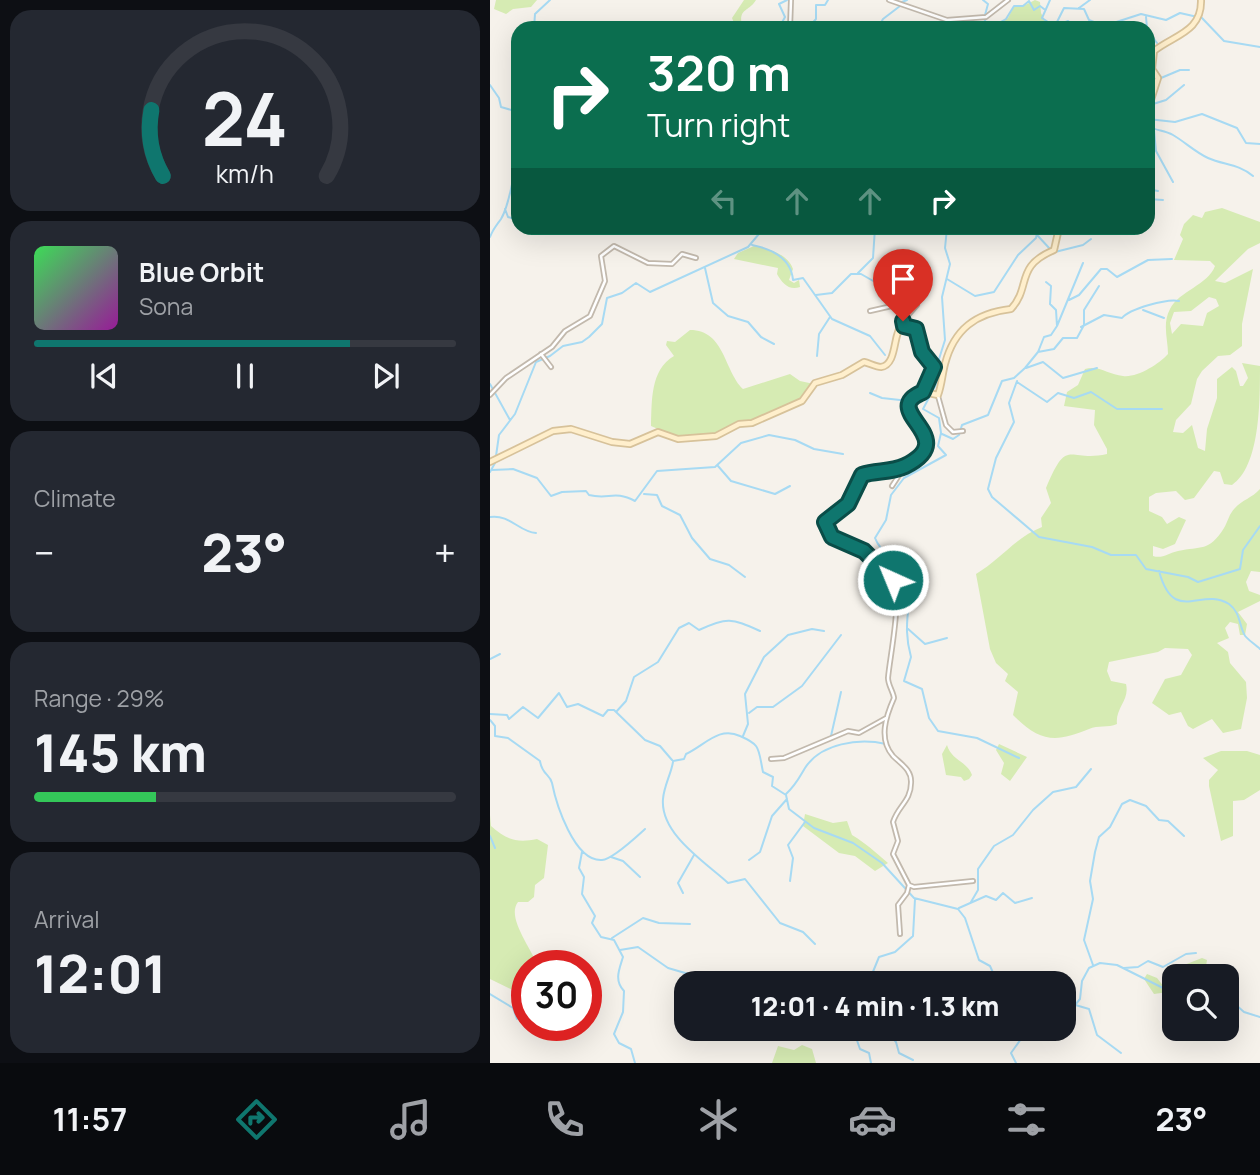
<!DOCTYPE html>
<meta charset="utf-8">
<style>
body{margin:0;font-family:Manrope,sans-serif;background:#242831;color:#f1f3f6;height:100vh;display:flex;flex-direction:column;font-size:26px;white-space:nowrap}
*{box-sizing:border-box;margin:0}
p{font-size:23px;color:#9ea1a6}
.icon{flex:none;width:38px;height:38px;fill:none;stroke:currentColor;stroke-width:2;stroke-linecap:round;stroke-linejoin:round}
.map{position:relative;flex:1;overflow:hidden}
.side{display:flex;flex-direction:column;gap:10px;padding:10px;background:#0d0f14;width:490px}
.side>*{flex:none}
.hud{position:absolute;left:21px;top:21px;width:644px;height:214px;border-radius:21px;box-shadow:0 7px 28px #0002;background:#0b6e4f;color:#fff;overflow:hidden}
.fabs{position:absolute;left:672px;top:964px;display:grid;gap:14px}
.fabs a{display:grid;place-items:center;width:77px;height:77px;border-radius:14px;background:#171b24;box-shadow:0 7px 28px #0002;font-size:35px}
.speed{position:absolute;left:21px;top:950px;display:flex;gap:14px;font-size:35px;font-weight:700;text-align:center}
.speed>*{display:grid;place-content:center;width:91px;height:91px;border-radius:50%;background:#171b24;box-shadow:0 7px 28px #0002;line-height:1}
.speed .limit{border:10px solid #d22;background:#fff;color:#111}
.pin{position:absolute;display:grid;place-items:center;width:60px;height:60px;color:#fff;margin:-72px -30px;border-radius:50% 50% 50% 0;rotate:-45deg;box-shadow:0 0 7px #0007}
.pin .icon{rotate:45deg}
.me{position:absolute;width:77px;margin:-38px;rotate:316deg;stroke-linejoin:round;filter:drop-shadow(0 0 5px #0008)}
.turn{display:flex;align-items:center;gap:24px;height:147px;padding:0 21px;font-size:32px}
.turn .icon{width:91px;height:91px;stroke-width:2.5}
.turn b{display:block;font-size:49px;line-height:60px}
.lanes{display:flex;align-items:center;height:66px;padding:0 21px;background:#0003;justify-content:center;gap:35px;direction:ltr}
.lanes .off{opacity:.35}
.big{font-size:52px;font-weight:800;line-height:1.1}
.side .card{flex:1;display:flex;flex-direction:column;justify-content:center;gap:10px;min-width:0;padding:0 24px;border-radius:21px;background:#242831}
.side .dial{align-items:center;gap:0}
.dial svg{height:182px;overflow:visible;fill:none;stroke:#363941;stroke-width:7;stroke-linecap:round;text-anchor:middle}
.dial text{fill:#f1f3f6;stroke:none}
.song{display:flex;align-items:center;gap:21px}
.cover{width:84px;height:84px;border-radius:10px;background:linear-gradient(135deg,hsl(130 70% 55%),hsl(300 70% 35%))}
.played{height:7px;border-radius:4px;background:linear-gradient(90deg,#0f766e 75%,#363941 75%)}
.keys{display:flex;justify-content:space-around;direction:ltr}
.heat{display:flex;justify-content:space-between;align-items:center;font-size:38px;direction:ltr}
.charge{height:10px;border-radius:5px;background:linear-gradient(90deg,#34c759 29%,#363941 0)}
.trip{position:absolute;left:184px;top:971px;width:402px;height:70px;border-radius:21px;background:#171b24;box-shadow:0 7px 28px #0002;font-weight:800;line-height:70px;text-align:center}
.menu{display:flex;height:112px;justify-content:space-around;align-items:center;background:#090b0e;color:#9ea1a6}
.menu .icon{width:49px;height:49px}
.menu .current{color:#0f766e}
.menu b{font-size:32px;color:#f1f3f6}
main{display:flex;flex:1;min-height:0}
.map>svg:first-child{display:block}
.green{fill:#d6ebb3;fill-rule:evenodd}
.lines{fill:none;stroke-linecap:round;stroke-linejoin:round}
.stream{stroke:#a7daf3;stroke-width:2}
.street-casing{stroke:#c2b9ad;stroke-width:6}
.secondary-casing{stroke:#d7c29a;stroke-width:8}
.street{stroke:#fff;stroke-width:2.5}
.secondary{stroke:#ffefcc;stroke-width:4.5}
.route-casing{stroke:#0a4d48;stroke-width:18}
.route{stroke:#0f766e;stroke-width:12}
</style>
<main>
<section class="side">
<div class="card dial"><svg viewBox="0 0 100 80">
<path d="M14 69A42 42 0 1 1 86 69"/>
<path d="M14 69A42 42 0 0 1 9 40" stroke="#0f766e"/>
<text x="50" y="56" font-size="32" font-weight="700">24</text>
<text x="50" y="72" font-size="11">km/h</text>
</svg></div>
<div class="card">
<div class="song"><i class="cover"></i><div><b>Blue Orbit</b><p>Sona</p></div></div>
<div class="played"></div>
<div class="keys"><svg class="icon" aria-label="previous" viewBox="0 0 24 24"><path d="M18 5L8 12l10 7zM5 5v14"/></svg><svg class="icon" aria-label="pause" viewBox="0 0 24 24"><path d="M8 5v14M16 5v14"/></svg><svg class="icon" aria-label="next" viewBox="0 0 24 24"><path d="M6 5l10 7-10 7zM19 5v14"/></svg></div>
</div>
<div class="card"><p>Climate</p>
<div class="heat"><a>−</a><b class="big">23°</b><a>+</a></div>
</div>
<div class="card"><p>Range · 29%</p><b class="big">145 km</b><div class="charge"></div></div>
<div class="card"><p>Arrival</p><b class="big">12:01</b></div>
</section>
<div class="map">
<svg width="770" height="1063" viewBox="0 0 770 1063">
<rect width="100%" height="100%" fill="#f6f2eb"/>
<path class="green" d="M6,0H47L41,7L23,9L16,14L4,9Z
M254,0H266C259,12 248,8 252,26L246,28L242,18Z
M545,0L550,2L551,13L557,25L549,28H502L518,18L524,6H533Z
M732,208L770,222V243L758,249L725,281L735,283L763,269L752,324V346L740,355L728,356L712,371L707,379L701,404L686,420L683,432L693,433L702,425L708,448L715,451L717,429L727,398V379L742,367L746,371L750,386H753L758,378L752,363L770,366C770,403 770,466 742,485L734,484L730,472L724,471L704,498L695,500L686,491L666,493L659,497V511L672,517L677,524L689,517L696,520L685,544L673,549L663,546V556C672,559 679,553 688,551C711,546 719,552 734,528C738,521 739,514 745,508C752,500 762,498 770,489V572L761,571L756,582L759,591L770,595V601L748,612L757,624L755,635H750L748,624L740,622L735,628L739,638L727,643L738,652L740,663L756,682L757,698L751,729L733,733L722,719L703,729L698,726L691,712L679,715L662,703L675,679L691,675L702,655L698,649L675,648L668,652L619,662L617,671L621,681L636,684C640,700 625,708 627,724C618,728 608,725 599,729C565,743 550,742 523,715L528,692L515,681L518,674L506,663L500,649L486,574C510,560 526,537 552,527L551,518L561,503L556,488C578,435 578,463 617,454V449L604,425L605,410L574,406L577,392L588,385L595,369C609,365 619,375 633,376C647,378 669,364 678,354C678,339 672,324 680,309C689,291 718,285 725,266L720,261L684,260L693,239L690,235L694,224L703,215L712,218L715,212ZM719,297L726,299L729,306L717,313L713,326L691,324L682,334L680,323L684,312L701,311Z
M264,246C279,249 298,254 303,269L299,280L304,283L309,280L310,287C299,291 292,283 287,274L288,268L244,259L248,253Z
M200,330C235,330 234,371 253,389L300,374L310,381L324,384L312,400L225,436L191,439L161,426C162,401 160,370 184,356L176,345L177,341L185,342Z
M509,744L537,757L520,781L511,774L514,763L506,750Z
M457,745C461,760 478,762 482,775L479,779L474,781L471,777L456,775L452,754Z
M731,751H757L770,755V790L754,800L743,801V836L731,841L719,786V780L728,770L713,758Z
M315,814L343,823L357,821L362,835C377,844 385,852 398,863L385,871L365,856L349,853L313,826Z
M0,815L1,826C17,840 27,843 47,839L58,845L54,878L45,885L44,897L38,902H28C16,917 41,948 48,966H37V997L0,979Z
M712,958L717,960L716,966L707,970L704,976H689L694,965Z
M657,974L667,978L678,992L664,994L654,979Z
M312,1045L322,1049L326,1063H282L288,1046L304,1050Z"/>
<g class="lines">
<path class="stream" d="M493,0L498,4L495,15
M560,0L552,18L564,26
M412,2L417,0
M589,8L600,0
M656,17L657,28
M565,26L574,8L594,9L599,20L614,26L651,14L676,20L690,13L712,18L734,41L770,47
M566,26L578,21L584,28
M44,28L45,14L60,0
M289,28L295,17L289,4L297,0
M318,28L326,19V5H335L338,0
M388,28L393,19L410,6
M407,28L424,24L430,28
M490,28L496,19
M500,28L516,19L524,6H533L539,1L544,10L550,6L554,9
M658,31L667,43
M28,76C22,84 21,98 28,105
M671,78L690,70H699
M658,79H665
M658,84H663
M0,85L9,98L11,107L28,112
M663,104L676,100L694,85
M658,119L685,122L712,114L747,128L756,143L770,144
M658,126C666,131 674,130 683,135C695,142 705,152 718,158C734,165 749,164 763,176
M664,130L666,151L683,182
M658,189L668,191
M658,199L673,200
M15,209L18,217L28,220
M457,228L455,248L460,264L452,297L455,340L449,359L451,375L433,409L449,418L451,433L448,446L456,455L414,478L401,495L396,520L385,538C392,557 417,566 421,588C422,594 420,598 419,604C416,625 416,639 421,657L414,681L432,689L439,718L448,731L487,738L529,758
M548,236L560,249
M0,237C3,229 6,226 11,219C20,204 26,164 28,146
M262,245C282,249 301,258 303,280L313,278L342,319L380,336L395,355
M565,252L593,245L601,239
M215,268L223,303L238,316L258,322L271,337L284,344
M368,273L383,258L385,228
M457,279L485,296L504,292L528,255L546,238L548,228
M556,282L561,286L560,304L566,310L567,326
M326,295L342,293L361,274H371L392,286L406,281L419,283
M579,300L589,295L611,269H617L627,277L658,260L682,259
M653,310L674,318
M591,327L614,315L632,318C639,309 678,298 689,301
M548,352L564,349L573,338H587L594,325V310L609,286
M327,356L329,334L340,317
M536,368L553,362L573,378L607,368
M527,381L519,403L524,422L506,458L498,489L502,497L549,537L602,547L621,555H646L656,569L698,577L708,582L750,569L753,550L770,526
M527,382L557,402L568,393L584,398L601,392L627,409H672
M0,384L20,420
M380,393L392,398L419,401
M452,434L463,439L469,435L472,425L498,415L512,381L524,378L535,368L548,352L554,337L561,335L567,326L593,263
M228,466L241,481L285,494L300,486
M2,470L23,469L47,478L61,496L72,492L96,491L99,495C119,500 124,490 145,501L167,471L225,467L251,443L279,435L305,440L324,449L353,454
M0,472L5,463L9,435L25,414L46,362L60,356L73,346L92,342L99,337L112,324L117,298L132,293L146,283L160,292L258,247L274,228
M154,494L167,495L172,506L190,515L202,538L220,559L239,565L255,577
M0,517C20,514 29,532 46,533
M669,571C684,626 711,586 739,604C750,612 749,624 754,634C756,639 765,644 770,649
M417,628L435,644L457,638
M0,659L10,654
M126,712L136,701L144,677L168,662L189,628L199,623L209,630C237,617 241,618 270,631
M259,713L267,707H283L312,686L351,635
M0,714L17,715L19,719L33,707L48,718L69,693L77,707L88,704L113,716L118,710H124L155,740L170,746L182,760
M0,720L5,726V736L18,738L50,761C52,775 60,774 62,783C66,803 84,862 112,860C123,859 145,838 155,829
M253,736L258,724L255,694L274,657L298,635L322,629L334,631
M341,736L351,692
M183,761L194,759L196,754C215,745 229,726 250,736C271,745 268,748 273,772L283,777L282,786L296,795L299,809L324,828L363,843L392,863L424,898L468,909L475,918L489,960L500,966L508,984
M183,762C181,774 174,786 173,799C170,834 215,862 238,883L255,879L290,923L313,932L325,944
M296,794C306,785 309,778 315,768C331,743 369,738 396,744
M0,836L5,848
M92,852L89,868L94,877L92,894L105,916L102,923L111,937L124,940L133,957C129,970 124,980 134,991L133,1012L124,1034L129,1043L141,1049L145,1063
M121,857L133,861L150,877
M259,860L270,852L282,816L297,799
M300,881L303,858L298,845L315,822
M193,893L188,883L204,855
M481,902L488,890V869L504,846L523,835L543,810L563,792L586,787L601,769
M469,908L496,896L506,900L513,893L525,903L542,898
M122,938L153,918L169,923L200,924
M130,950L148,947L178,968L202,975L209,984
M603,965L594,940L603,899L600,881L605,852L609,837L620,827L632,804L640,800L656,806L669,820L678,821L694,836
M634,968L648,967L658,961L673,967L696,954L706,953
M691,976H698
M378,984L389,957L405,952L423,936L425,899
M0,994L23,1008L27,1019
M737,997L754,1012L770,1017
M585,1005L590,999L592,981L599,968L610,963L627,965L677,990L684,986
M574,1007L582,1004L599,1009L607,1035L631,1053
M363,1029L370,1049L379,1053L381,1063
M395,1029L406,1042L409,1053L423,1060
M526,1063L521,1053L538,1029"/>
<defs>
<path id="street" d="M399,0L457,20L496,17L518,0
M300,28L301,0
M380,311L415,303L418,307L414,326
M413,321L427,305
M51,354L61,367
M0,395L16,378L62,347L75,331L100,316L115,281L111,256L124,246L158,263L182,264L192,254L206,258
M448,396L456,425L463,432L473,431
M415,466C474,426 382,413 433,392
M402,486L415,466L393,474H374L358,504L338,517L336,526C343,546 385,550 402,577C413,596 400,655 398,678C398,685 403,691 404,698C396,716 388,739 403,756C411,764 422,770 421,783C421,801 408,806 403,822L408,841L403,854L419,885L424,887L483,881
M281,759L294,758L358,731L369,733L396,718
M410,934L408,905L417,893L419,885"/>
<path id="secondary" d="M658,109L668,78L662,69L664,51C684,35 712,32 711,0
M0,462L63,431L81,429L122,442L140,444L168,432L188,439L226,436L249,424L262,423L312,401L325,383L352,375L374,362C379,363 386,367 391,367C407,365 403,335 411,326L426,329L432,352L444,367L433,392L448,395C452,384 452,375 455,364C464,329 486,313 521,309C542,286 524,267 564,250L569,228"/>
</defs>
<use href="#street" class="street-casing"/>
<use href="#secondary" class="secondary-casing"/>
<use href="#street" class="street"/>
<use href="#secondary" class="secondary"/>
</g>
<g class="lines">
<defs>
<path id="route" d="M403,580L374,551L342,537L335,522L358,504L372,475C386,470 400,473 415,466C474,437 386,411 433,392L444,367L432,352L426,329L414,326L413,321"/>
</defs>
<use href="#route" class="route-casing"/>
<use href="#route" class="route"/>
</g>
</svg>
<div class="fabs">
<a><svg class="icon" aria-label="search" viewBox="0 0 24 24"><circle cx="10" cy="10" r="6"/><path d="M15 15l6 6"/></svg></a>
</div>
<div class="speed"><div class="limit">30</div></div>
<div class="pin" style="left:413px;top:321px;background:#d93025"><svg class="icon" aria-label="arrive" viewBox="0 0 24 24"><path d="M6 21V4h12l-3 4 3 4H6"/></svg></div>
<svg class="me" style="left:403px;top:580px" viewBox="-20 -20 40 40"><circle r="17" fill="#0f766e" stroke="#fff" stroke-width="3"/><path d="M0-11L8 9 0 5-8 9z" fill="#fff"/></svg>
<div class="trip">12:01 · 4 min · 1.3 km</div>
<div class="hud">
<div class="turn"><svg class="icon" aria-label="right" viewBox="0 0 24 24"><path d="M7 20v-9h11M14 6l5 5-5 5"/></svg><div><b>320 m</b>Turn right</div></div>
<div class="lanes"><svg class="icon off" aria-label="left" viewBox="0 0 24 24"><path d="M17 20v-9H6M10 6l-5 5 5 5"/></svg><svg class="icon off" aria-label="ahead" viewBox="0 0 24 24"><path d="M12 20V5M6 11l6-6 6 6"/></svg><svg class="icon off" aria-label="ahead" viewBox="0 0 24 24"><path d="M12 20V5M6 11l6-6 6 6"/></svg><svg class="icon" aria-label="right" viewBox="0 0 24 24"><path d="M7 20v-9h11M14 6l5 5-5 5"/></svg></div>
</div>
</div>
</main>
<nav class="menu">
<b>11:57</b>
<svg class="icon current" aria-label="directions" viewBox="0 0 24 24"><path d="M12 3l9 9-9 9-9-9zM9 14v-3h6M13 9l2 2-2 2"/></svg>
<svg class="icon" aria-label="music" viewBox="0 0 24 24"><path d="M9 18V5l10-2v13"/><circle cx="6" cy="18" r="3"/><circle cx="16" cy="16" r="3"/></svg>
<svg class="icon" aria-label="phone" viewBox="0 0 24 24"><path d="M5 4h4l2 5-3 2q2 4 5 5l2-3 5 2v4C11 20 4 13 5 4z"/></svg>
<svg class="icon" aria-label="climate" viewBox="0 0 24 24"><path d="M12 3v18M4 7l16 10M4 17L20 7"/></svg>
<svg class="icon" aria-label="car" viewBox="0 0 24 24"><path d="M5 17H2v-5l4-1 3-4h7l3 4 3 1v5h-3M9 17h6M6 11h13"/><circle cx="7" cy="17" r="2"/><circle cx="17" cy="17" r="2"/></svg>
<svg class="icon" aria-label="filters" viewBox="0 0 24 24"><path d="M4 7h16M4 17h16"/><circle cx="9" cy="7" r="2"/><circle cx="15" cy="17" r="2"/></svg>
<b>23°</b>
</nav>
